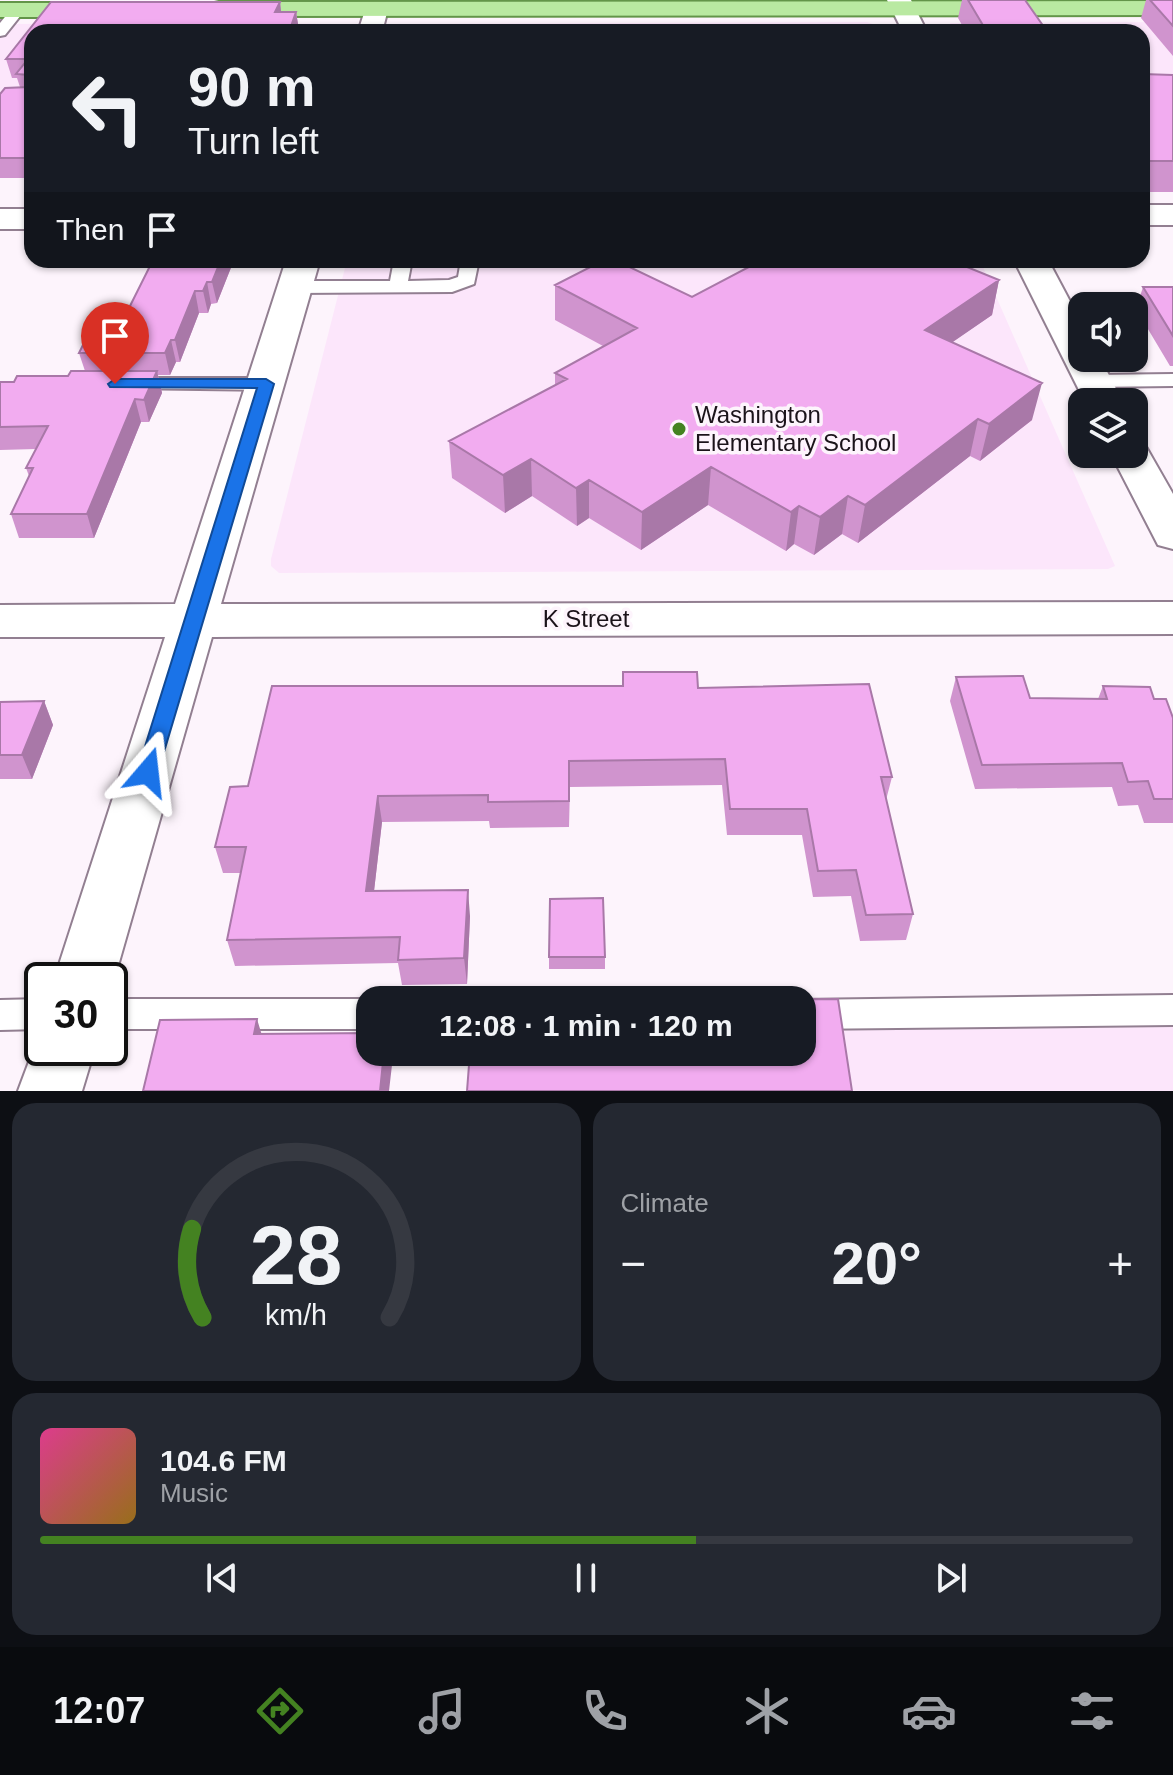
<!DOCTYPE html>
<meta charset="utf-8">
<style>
body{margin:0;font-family:Helvetica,sans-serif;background:#242831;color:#f1f3f6;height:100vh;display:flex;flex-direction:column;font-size:30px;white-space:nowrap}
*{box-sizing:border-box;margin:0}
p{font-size:26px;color:#9ea1a6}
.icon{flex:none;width:44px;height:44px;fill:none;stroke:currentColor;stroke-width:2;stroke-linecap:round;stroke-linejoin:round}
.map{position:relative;height:1091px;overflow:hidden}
.drawer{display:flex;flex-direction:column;gap:12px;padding:12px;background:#0d0f14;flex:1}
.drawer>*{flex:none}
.banner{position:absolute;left:24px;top:24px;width:1126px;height:244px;border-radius:24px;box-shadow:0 2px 6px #0004;background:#171b24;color:#f1f3f6;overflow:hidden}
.tools{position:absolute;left:1068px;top:292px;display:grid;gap:16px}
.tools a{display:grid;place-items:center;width:80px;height:80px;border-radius:16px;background:#171b24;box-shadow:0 2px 6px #0004;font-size:40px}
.speed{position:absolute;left:24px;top:962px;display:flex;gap:16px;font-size:40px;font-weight:700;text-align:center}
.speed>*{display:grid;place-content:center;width:104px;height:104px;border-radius:50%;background:#171b24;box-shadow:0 2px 6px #0004;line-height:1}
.speed .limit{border:4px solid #111;border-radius:12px;background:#fff;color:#111}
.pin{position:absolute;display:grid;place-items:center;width:68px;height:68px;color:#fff;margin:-82px -34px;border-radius:50% 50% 50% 0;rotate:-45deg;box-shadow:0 0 8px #0007}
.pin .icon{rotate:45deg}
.me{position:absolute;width:88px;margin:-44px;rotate:17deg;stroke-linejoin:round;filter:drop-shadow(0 0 6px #0008)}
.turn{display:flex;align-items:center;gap:28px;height:168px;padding:0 32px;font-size:36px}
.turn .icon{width:104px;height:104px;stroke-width:2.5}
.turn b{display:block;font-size:56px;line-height:68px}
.then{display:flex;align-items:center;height:76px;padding:0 32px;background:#0003;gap:16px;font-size:30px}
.big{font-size:60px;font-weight:700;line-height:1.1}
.drawer .tile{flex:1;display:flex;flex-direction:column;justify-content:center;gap:12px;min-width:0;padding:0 28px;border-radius:24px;background:#242831}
.drawer .dial{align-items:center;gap:0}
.dial svg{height:208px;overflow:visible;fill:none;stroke:#363941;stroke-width:7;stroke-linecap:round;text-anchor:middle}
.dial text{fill:#f1f3f6;stroke:none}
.song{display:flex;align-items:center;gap:24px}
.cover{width:96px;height:96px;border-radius:12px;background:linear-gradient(135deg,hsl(330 70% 55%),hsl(40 70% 35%))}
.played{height:8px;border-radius:4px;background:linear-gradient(90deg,#448221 60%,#363941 60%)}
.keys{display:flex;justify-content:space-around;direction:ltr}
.heat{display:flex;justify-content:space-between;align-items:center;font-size:44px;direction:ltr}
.drawer .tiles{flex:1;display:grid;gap:12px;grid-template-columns:1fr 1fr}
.tile:last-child{grid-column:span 2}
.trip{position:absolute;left:356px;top:986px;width:460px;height:80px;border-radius:24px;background:#171b24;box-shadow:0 2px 6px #0004;font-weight:700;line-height:80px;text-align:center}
.dock{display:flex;height:128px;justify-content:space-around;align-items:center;background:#090b0e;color:#9ea1a6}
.dock .icon{width:56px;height:56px}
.dock .current{color:#448221}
.dock b{font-size:36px;color:#f1f3f6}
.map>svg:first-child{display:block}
.built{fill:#fce6fb}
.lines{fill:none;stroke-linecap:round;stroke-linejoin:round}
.lane-casing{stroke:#927f91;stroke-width:4}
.street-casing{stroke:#927f91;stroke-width:4}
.primary-casing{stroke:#639549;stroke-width:4}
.lane{fill:#fff;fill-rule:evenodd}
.street{fill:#fff;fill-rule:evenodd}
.primary{fill:#b9e9a1;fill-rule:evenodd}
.wall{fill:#d094ce}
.shaded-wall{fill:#a978a8}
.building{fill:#f2acf0;stroke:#a978a8;stroke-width:2}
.route{fill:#1a73e8;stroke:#114b97;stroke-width:2}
.poi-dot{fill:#448221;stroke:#fdf4fc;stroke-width:3}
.labels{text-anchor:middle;stroke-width:7;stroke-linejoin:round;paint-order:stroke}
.poi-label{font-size:24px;fill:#1b131a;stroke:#fdf4fc;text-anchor:start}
.street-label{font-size:24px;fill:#1b131a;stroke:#fdf4fc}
</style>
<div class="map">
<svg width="1173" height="1091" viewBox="0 0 1173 1091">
<rect width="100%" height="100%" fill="#fdf4fc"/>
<path class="built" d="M867,22L876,25L879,32H405L407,24Z
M1173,22V95H1142V32H955L950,23Z
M0,24L250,23L333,24L330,32H32V100H0Z
M347,260H980L1115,566L1108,569L279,573L271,566V559Z
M827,1014L1173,1024V1091H840Z"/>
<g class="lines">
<defs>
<path id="lane" d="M13,7L25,10L5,35L0,36V23Z
M394,260H412L408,281L449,280L458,277L461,260H479L474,284L452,292L295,293L286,287L295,281H390Z
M1173,374V386L1093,387L1083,381L1093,375Z
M130,378H266L276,384L266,390L123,388L120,384Z
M1173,995V1025L802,1029V1000H799Z
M42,999V1029L0,1030V1000Z
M110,999H370L373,1000H370V1029H110Z"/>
<path id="street" d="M887,0H911L927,32H903Z
M376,2L385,4L388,9L382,32H358L367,4Z
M1142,205H1173V225H1142Z
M0,209H32V229H0Z
M286,260H320L221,604L1173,602V634L212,637L114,980L110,989V980H54L165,637H0V605L175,604Z
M1014,260H1048L1082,324V358H1100L1123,402H1085Z
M1134,442L1145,445L1173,494V549L1158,545L1111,454H1134Z
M42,1027V1048H95L82,1091H18Z"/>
<path id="primary" d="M1173,1V15L219,16L210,14L207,9L210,4L219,2Z
M0,3H103L112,5L115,10L112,15L103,17H0Z"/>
</defs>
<use href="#lane" class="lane-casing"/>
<use href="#street" class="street-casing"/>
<use href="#primary" class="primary-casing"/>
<use href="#lane" class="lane"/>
<use href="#street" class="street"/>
<use href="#primary" class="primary"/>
</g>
<path class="wall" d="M962,0H968L1044,27L1072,32H966L958,18Z
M1146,0H1173V56L1141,18Z
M51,2H280L281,12H296L299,30L32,32V178H0V94L20,87L17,78H12L6,59Z
M1142,74L1173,75V192H1142Z
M153,260H234L217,303L211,304L208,313H199L180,362H176L170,375H158L162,393L149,422H141L94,538H19L11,514L29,476L26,468L36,449L0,450V382H14L68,376L85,371L79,353L126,314Z
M999,280L992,315L952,342L1032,420L980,461L970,456L858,543L842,534L814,555L794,544L786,551L708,505L641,550L589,518L577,526L532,496L505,513L452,478L449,441L555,385V373L603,346L555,320V285L692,297Z
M1143,287H1173V366H1170L1136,309Z
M623,672L698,688L892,777L886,800L913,914L906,940L860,941L851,896L813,897L802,835H727L722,785L570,787L569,827L490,828L489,821L382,822L374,891L470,916L467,984L402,985L398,963L235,966L227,940L241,873H223L215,847L248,786L622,686Z
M956,677L1030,698L1098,699L1103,686L1154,699L1173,718V823H1144L1138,805L1118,806L1112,787L975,789L950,701Z
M44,701L53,725L32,779H0V702Z
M549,957H605V969H549Z"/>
<path class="shaded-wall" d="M280,2L282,20L275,12Z
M296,12L299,30L298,32H289Z
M221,260H234L217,303L212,282Z
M999,280L992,315L918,366L925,330Z
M207,282L211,304L208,313L203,291Z
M195,291L199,313L180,362L175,340Z
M171,340L176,362L170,375L165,353Z
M157,371L162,393L149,422L144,400Z
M1042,383L1032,420L980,461L989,424Z
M135,399L141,422L94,538L87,514Z
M978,419L970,456L858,543L865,505Z
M531,459L532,496L505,513L503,475Z
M711,467L708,505L641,550L642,512Z
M589,480V518L577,526L576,488Z
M848,496L842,534L814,555L820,517Z
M799,506L794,544L786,551L791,512Z
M44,701L53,725L32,779L22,755Z
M378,796L382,822L371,917L366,891Z
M468,890L470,916L467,984L464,958Z
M257,1019L267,1052L254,1034Z
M384,1052H390L392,1065L389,1091H380Z"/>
<path class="building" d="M968,0H1025L1044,27H1068L1072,32H987Z
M1150,0H1173V26Z
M51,2H280L275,12H296L289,32H32V158H0V94L5,88L29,87V75L16,74L28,59H6Z
M1142,74L1173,75V161H1142Z
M153,260H221L212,282H207L203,291H195L175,340H171L165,353H79L98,315L126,314Z
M604,260H615L692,297L762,260H950L999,280L925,330L1042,383L989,424L978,419L865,505L848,496L820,517L799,506L791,512L711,467L642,512L589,480L576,488L531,459L503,475L449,441L567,379L555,373L637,328L555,285Z
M1143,287H1173V336Z
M71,371H157L144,400L135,399L87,514H11L33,468H26L48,426L0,427V382H14L17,376H68Z
M623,672H697L698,688L869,684L892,777H881L913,914L866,915L856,870L818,871L807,809H730L725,759L569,761V801L488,802V795L378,796L366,891L468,890L464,958L398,960L400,937L227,940L246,847H215L230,787L248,786L272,686H623Z
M1023,676L1030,698L1107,699L1103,686L1150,687L1154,699H1166L1173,718V799H1154L1148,781L1128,782L1122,763L982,765L956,677Z
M44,701L22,755H0V702Z
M603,898L605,957H549L550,899Z
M838,999L852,1091H467L470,1052H802V1000H706Z
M257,1019L254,1034L370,1033V1052H384L380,1091H143L160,1020Z"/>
<path class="route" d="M115,379H266L274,384L158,772L155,778L148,780L140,778L137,772L257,388L110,387L108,384Z"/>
<circle class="poi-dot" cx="679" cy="429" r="8"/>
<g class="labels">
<g class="poi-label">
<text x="695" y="423">Washington<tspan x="695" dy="28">Elementary School</tspan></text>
</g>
<g class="street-label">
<text x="586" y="627">K Street</text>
</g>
</g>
</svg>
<div class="tools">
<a><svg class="icon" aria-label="sound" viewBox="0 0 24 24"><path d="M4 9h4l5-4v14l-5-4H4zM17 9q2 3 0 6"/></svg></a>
<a><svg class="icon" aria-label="layers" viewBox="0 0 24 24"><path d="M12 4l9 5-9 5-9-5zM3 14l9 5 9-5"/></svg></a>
</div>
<div class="speed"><div class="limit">30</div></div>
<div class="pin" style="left:115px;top:384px;background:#d93025"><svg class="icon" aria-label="arrive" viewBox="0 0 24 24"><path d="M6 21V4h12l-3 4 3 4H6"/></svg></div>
<svg class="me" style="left:148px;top:772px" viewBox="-20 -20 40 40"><path d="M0-17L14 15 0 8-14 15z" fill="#1a73e8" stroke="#fff" stroke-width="4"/></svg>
<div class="trip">12:08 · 1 min · 120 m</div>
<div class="banner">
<div class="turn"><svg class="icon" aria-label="left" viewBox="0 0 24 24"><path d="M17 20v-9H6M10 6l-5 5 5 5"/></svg><div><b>90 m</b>Turn left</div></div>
<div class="then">Then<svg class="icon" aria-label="arrive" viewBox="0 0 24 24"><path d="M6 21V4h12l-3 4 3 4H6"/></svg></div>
</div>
</div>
<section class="drawer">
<div class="tiles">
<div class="tile dial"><svg viewBox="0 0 100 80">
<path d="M14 69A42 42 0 1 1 86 69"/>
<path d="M14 69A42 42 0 0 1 10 35" stroke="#448221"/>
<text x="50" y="56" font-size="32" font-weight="700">28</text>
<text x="50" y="72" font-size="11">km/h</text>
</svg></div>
<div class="tile"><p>Climate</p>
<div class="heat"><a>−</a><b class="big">20°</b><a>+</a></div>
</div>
<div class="tile">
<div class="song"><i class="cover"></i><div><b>104.6 FM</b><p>Music</p></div></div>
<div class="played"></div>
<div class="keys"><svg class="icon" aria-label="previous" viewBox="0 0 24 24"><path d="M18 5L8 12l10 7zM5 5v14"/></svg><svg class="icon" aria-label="pause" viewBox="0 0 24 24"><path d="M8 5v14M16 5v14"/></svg><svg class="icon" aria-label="next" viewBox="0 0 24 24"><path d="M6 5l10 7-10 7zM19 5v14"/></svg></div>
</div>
</div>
</section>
<nav class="dock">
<b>12:07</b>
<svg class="icon current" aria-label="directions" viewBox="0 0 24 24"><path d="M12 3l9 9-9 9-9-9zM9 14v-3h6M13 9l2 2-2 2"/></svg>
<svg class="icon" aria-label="music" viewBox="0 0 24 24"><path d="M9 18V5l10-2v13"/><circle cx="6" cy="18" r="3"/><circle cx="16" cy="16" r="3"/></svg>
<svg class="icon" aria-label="phone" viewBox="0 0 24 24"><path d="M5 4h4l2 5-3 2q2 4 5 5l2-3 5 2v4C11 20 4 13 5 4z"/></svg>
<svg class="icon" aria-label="climate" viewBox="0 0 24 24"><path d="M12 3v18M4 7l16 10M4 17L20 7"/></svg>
<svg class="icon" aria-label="car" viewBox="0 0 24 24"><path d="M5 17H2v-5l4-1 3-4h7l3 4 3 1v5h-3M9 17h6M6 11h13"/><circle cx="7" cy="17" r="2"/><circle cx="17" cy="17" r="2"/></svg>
<svg class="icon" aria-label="filters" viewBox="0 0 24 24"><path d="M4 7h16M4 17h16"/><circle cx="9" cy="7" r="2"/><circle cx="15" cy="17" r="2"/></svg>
</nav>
